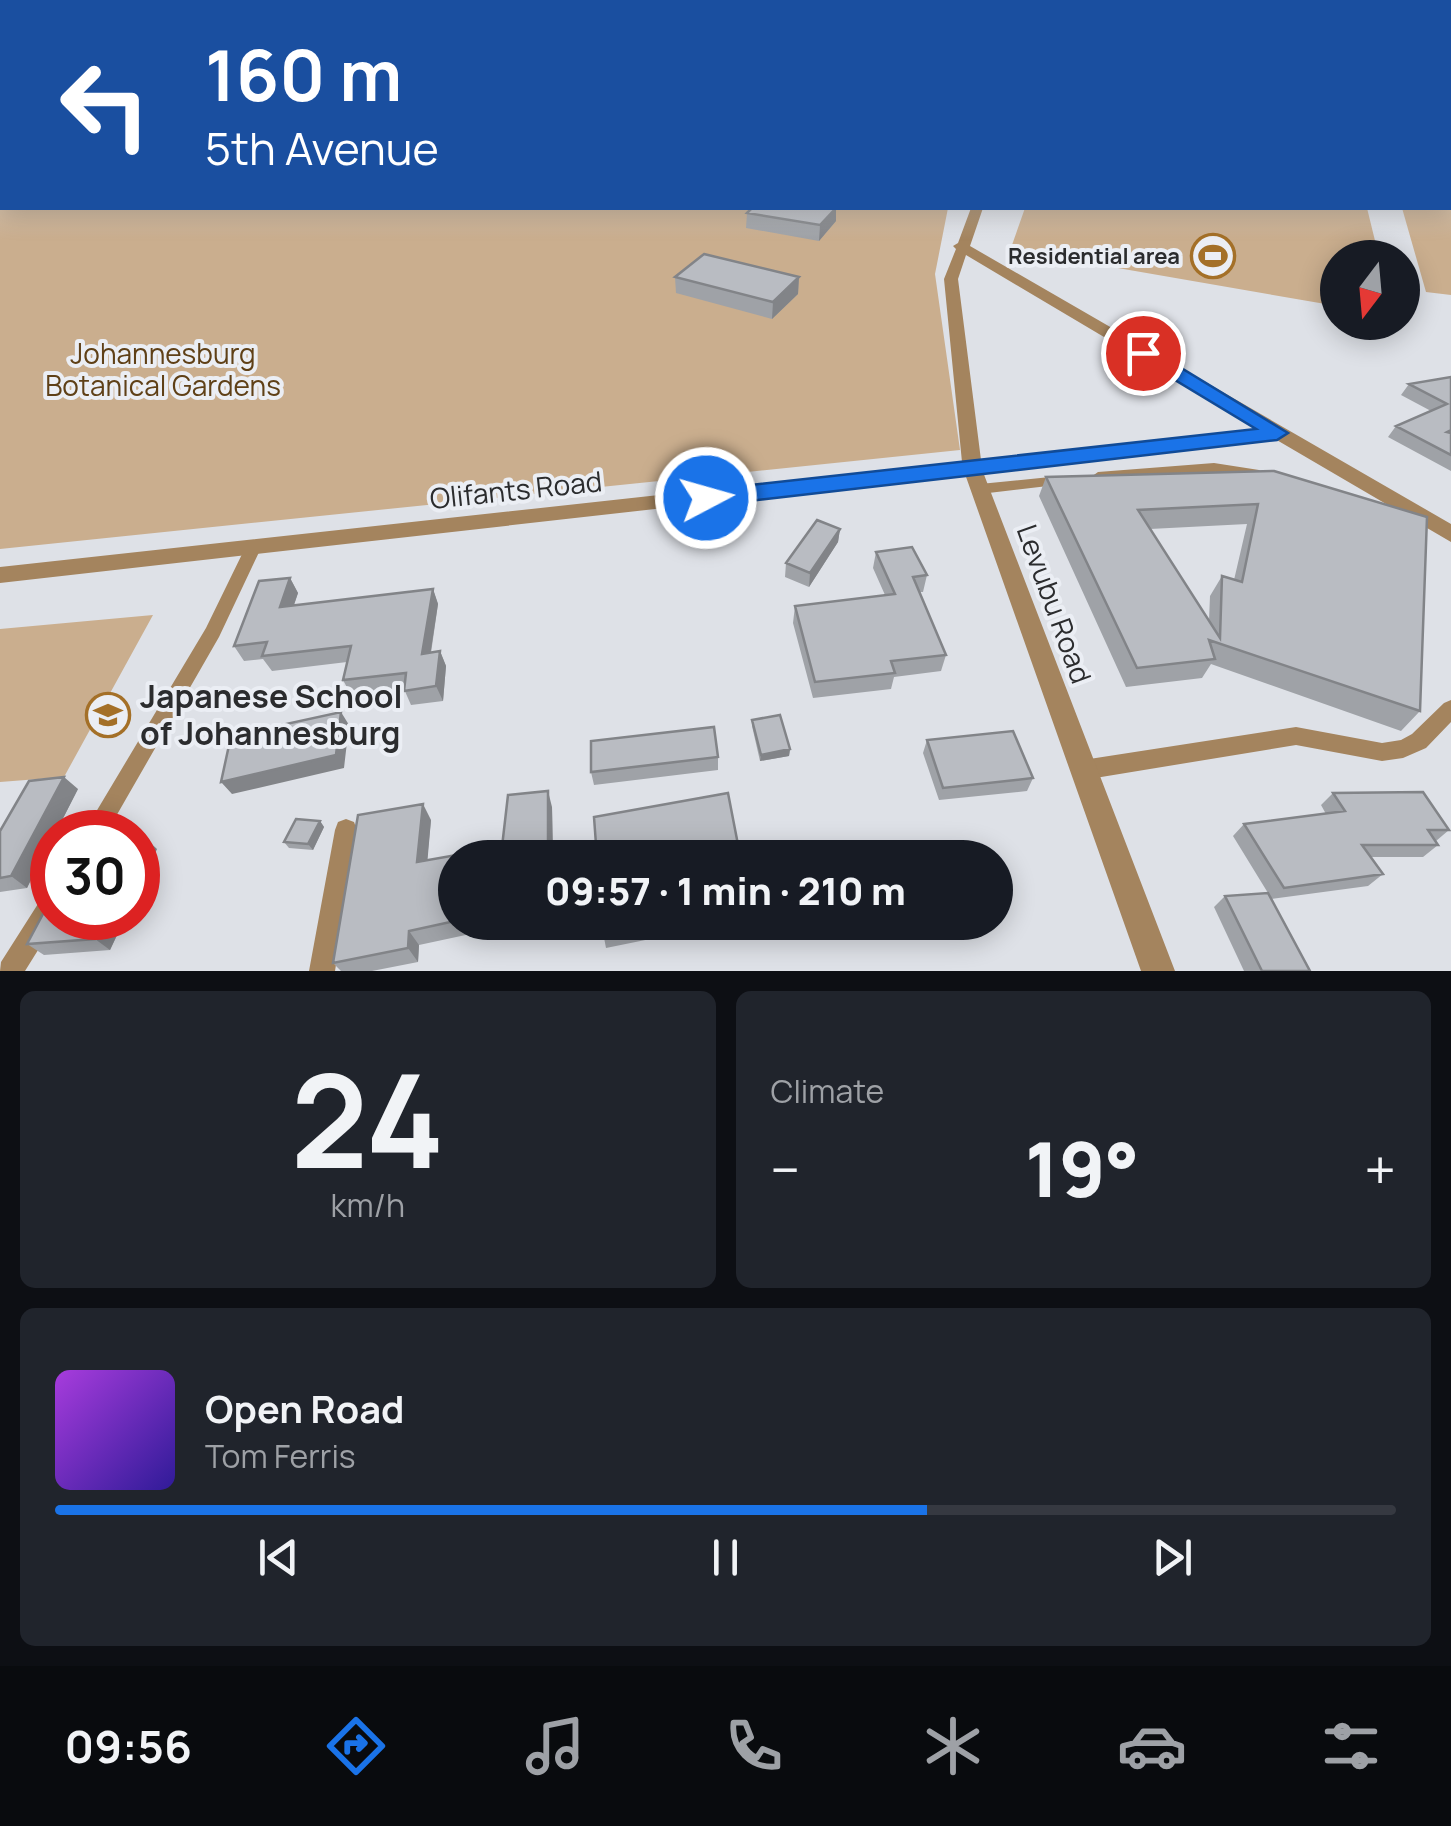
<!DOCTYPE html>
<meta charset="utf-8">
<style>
body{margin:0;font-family:Manrope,sans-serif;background:#20242c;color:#f1f3f6;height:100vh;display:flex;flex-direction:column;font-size:38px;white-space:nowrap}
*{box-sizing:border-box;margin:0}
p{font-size:32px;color:#9ea1a6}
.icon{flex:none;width:55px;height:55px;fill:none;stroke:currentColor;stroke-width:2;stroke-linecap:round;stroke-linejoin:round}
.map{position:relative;height:971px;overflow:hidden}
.sheet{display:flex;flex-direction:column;gap:20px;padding:20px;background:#0d0f14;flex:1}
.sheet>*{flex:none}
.top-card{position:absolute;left:0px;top:0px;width:1452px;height:210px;box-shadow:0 5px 25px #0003;background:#1a4fa0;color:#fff;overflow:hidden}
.needle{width:65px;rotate:196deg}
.fabs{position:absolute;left:1320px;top:240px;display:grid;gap:20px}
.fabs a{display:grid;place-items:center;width:100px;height:100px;border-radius:50%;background:#171b24;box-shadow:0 5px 25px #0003;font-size:50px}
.speed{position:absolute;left:30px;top:810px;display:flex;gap:20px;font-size:50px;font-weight:700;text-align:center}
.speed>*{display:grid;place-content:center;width:130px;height:130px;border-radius:50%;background:#171b24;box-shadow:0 5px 25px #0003;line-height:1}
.speed .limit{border:15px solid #d22;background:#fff;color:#111}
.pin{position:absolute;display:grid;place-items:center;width:85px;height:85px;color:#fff;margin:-42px;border:5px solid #fff;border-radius:50%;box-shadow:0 2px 10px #0007}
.me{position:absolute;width:110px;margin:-55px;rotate:84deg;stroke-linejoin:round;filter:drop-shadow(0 0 8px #0008)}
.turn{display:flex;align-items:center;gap:35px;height:210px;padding:0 40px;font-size:45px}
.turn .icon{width:130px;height:130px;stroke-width:2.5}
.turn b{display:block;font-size:70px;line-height:85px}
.big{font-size:75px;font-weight:800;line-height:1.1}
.sheet .card{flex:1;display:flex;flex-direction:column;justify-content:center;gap:15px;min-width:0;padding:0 35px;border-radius:15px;background:#20242c}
.sheet .dial{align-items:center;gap:0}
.dial b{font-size:130px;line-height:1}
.song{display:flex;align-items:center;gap:30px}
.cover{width:120px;height:120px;border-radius:15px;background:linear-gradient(135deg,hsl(280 70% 55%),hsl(250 70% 35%))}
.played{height:10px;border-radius:5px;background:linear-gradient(90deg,#1a73e8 65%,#363941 65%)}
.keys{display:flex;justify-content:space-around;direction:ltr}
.heat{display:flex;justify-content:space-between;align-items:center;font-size:55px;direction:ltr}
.sheet .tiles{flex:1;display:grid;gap:20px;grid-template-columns:1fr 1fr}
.card:last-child{grid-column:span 2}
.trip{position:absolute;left:438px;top:840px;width:575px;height:100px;border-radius:50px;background:#171b24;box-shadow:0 5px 25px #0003;font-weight:800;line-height:100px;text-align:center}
.dock{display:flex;height:160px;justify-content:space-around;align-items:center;background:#090b0e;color:#9ea1a6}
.dock .icon{width:70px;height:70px}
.dock .current{color:#1a73e8}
.dock b{font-size:45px;color:#f1f3f6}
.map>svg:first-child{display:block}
.green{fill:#caae8e}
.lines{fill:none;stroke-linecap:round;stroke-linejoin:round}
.service{fill:#a4845e;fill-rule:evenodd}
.minor{fill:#a4845e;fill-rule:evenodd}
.wall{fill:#9fa2a7;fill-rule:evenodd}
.shaded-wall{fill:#828488}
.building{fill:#b9bcc2;stroke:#828488;stroke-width:2.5;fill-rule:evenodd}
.route{fill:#1a73e8;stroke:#114b97;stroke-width:2.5}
.labels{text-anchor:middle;stroke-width:8;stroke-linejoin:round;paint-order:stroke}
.far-poi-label{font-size:22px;font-weight:bold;fill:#2b2c2e;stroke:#ebeef4;text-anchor:end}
.park-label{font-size:28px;fill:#5f4017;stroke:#ebeef4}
.street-label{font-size:28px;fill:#2b2c2e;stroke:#ebeef4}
.near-poi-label{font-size:32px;font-weight:bold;fill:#2b2c2e;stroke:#ebeef4;text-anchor:start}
</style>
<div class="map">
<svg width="1451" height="971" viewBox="0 0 1451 971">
<rect width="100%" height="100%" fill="#dee1e7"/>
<path class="green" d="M0,104L2,208H948L935,274L960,450L0,549Z
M1451,207V295L1426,292L1402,208Z
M1025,208H1367L1379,257L1338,258L1337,306L1037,254L1012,245Z
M153,615L64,777L0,782V629Z"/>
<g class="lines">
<path class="service" d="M1214,463L1259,470L1266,475L1259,480L1214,473L1098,482L1091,477L1098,472Z
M1060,476L1065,478L1067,481L1065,484L980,494L972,489L980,484Z
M253,542L259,544L261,548L219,637L107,832H84L206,628L247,544Z
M1451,700V722L1426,748L1403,758L1382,761L1296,745L1083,780L1075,777L1072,770L1075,763L1083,760L1296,727L1382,743L1401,740L1412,734L1444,703Z
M346,819L354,822L357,830L335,971H309L335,830L338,822Z
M52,893V918H58L25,971H0L1,962L43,896Z"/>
<path class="minor" d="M971,208H983L970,246L1451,524V542L1275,439L983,472L1175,971H1141L965,474L0,583V567L962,462L944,279L956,249L953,246L958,243ZM966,255L1259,429L981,460L958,279Z"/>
</g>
<path class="wall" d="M747,213L836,221L819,241L746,228Z
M675,277H799L798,294L772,319L676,293Z
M1451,377V471L1388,437L1396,426L1431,411L1401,395L1409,384Z
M1274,471L1420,711L1401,731L1211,664L1202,678L1126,687L1039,496L1046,477ZM1247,524L1234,580L1222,576L1210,596L1209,621L1150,529Z
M840,529L838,542L809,587L785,577L786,563Z
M876,552L927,575L923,592H919L946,655L941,671L894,677L891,689L813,698L793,623L795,606L885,595L873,568Z
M290,578L298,593L294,605L433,589L438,604L431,653L440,651L446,666L443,701L411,705L404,689L351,695L343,680L347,662L272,671L263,659L244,661L234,646Z
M752,720L790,749L789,756L760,761L752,726Z
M927,740L1033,778L1027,791L939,800L923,753Z
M718,757V770L594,785L591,772Z
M78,789L56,832H52L27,888L0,892V831Z
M1333,793L1449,830L1436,841L1438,845L1423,857H1371L1383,874L1368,886L1271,899L1310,971H1244L1214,907L1225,896L1268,893L1233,836L1244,824L1326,814L1321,805Z
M552,807L553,858H455V922H526L419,945L418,962L372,971H341L333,963L431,820L427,860L502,847Z
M320,821L324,827L313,850L289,848L284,842Z
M125,918L110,950L44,955L27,944Z
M601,922H663L665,936L606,948Z"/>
<path class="shaded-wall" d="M836,208V221L819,241L820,225Z
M799,277L798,294L772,319L773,302Z
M840,529L838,542L809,587L810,573Z
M290,578L298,593L288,622L280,607Z
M433,589L438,604L428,669L422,654Z
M440,651L446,666L443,701L436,686Z
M341,712L349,725L344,768L232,794L221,782Z
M790,749L789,756L760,761L761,755Z
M64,777L78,789L56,832H52V838L27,888L11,876Z
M548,791L552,807L553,858H548Z
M423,804L431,820L426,877L417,862Z
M320,821L324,827L313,850L308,844Z
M144,837L157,849L138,891V851Z
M105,918H125L110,950L95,939Z
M409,931L419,945L418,962L408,948Z"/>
<path class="building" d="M1450,104H1451V170H1450Z
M752,208H836L820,225L747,213Z
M704,254L799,277L773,302L675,277Z
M1451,377V430L1447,432L1451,433V455L1396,426L1447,404L1409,384Z
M1274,471L1427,517L1420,711L1209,640L1215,659L1137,668L1046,477ZM1258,504L1242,582L1222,576L1220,638L1138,510Z
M817,520L840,529L810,573L786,563Z
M912,547L927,575L913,577L946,655L891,661L895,673L815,682L795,606L895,594L876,552Z
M290,578L280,607L433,589L422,654L440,651L436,686L404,691L406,673L343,680L351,646L262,656L267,642L234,646L259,581Z
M341,712L336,755L221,782L231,736Z
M780,715L790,749L761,755L752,720Z
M714,727L718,757L591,772V741Z
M1013,731L1033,778L943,788L927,740Z
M64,777L11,876L0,878V831L29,781Z
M548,791V858H455V921L409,931L408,948L333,963L358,815L423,804L417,862L502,847L508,795Z
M1423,792L1449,830H1428L1438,845H1362L1383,874L1284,888L1244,824L1345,811L1333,793Z
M728,793L740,855L730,858H597L594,817Z
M296,819L320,821L308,844L284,842Z
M144,837L138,851V838Z
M1268,893L1310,971H1262L1225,896Z
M52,897V918H105L95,939L27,944Z
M601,922H649L601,932Z"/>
<linearGradient id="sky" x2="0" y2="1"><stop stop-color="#7da8de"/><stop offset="0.43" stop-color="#f0f2f4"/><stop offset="1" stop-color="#f0f2f4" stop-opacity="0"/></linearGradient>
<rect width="1451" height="240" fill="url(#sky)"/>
<path class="route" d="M1137,349H1150L1288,433L1277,440L706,506L694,498L706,490L1256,429L1137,357Z"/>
<defs>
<symbol id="stadium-ring" viewBox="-11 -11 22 22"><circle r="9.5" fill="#ebeef4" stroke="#a47028" stroke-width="1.5"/><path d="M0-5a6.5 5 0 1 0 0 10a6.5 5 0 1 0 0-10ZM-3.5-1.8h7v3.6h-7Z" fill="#a47028"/></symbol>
<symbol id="school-ring" viewBox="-11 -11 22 22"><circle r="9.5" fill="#ebeef4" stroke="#a47028" stroke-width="1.5"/><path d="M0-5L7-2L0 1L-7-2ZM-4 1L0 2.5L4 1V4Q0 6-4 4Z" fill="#a47028"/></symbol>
</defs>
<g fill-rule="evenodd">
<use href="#stadium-ring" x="1188" y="231" width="50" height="50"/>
<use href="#school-ring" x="83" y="690" width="50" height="50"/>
</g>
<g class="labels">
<g class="far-poi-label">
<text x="1180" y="264">Residential area</text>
</g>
<g class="park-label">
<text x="163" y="364">Johannesburg<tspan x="163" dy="32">Botanical Gardens</tspan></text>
</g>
<g class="street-label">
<text transform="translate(516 490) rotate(-6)" y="10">Olifants Road</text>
<text transform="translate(1054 604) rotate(70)" y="10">Levubu Road</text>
</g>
<g class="near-poi-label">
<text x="140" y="708">Japanese School<tspan x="140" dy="37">of Johannesburg</tspan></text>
</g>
</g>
</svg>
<div class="fabs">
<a><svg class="needle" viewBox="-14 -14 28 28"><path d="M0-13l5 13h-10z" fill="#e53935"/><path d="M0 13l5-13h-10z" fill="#9ea1a6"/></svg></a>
</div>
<div class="speed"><div class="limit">30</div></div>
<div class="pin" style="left:1143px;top:353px;background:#d93025"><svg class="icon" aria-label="arrive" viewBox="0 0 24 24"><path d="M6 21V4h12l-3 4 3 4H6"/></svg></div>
<svg class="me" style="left:706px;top:498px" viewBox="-20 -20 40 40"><circle r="17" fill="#1a73e8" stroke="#fff" stroke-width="3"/><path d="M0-11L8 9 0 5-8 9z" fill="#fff"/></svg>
<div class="trip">09:57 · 1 min · 210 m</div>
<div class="top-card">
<div class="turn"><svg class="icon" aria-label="left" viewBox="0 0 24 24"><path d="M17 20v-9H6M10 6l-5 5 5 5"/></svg><div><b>160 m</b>5th Avenue</div></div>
</div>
</div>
<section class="sheet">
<div class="tiles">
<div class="card dial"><b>24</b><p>km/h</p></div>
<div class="card"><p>Climate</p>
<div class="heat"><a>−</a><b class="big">19°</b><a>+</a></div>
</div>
<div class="card">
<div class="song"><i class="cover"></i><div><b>Open Road</b><p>Tom Ferris</p></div></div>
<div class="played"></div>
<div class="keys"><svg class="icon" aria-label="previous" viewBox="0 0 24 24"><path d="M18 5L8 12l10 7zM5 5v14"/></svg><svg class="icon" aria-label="pause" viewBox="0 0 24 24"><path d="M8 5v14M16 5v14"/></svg><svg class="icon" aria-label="next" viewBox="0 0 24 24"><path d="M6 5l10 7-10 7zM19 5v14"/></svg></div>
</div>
</div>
</section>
<nav class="dock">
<b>09:56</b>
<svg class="icon current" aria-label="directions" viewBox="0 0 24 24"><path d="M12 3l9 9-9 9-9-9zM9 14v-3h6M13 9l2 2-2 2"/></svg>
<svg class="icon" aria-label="music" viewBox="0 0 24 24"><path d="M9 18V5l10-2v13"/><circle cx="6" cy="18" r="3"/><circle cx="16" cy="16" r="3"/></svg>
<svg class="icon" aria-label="phone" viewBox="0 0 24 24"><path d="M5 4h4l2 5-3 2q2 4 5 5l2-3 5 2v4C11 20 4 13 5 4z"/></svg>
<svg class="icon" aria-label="climate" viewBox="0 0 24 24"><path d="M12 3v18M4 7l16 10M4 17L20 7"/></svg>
<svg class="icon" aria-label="car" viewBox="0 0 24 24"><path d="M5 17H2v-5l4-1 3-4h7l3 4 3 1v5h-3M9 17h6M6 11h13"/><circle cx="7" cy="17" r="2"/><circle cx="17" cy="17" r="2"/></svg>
<svg class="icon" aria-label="filters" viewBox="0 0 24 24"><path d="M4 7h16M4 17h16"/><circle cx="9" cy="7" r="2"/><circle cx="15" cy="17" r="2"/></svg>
</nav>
